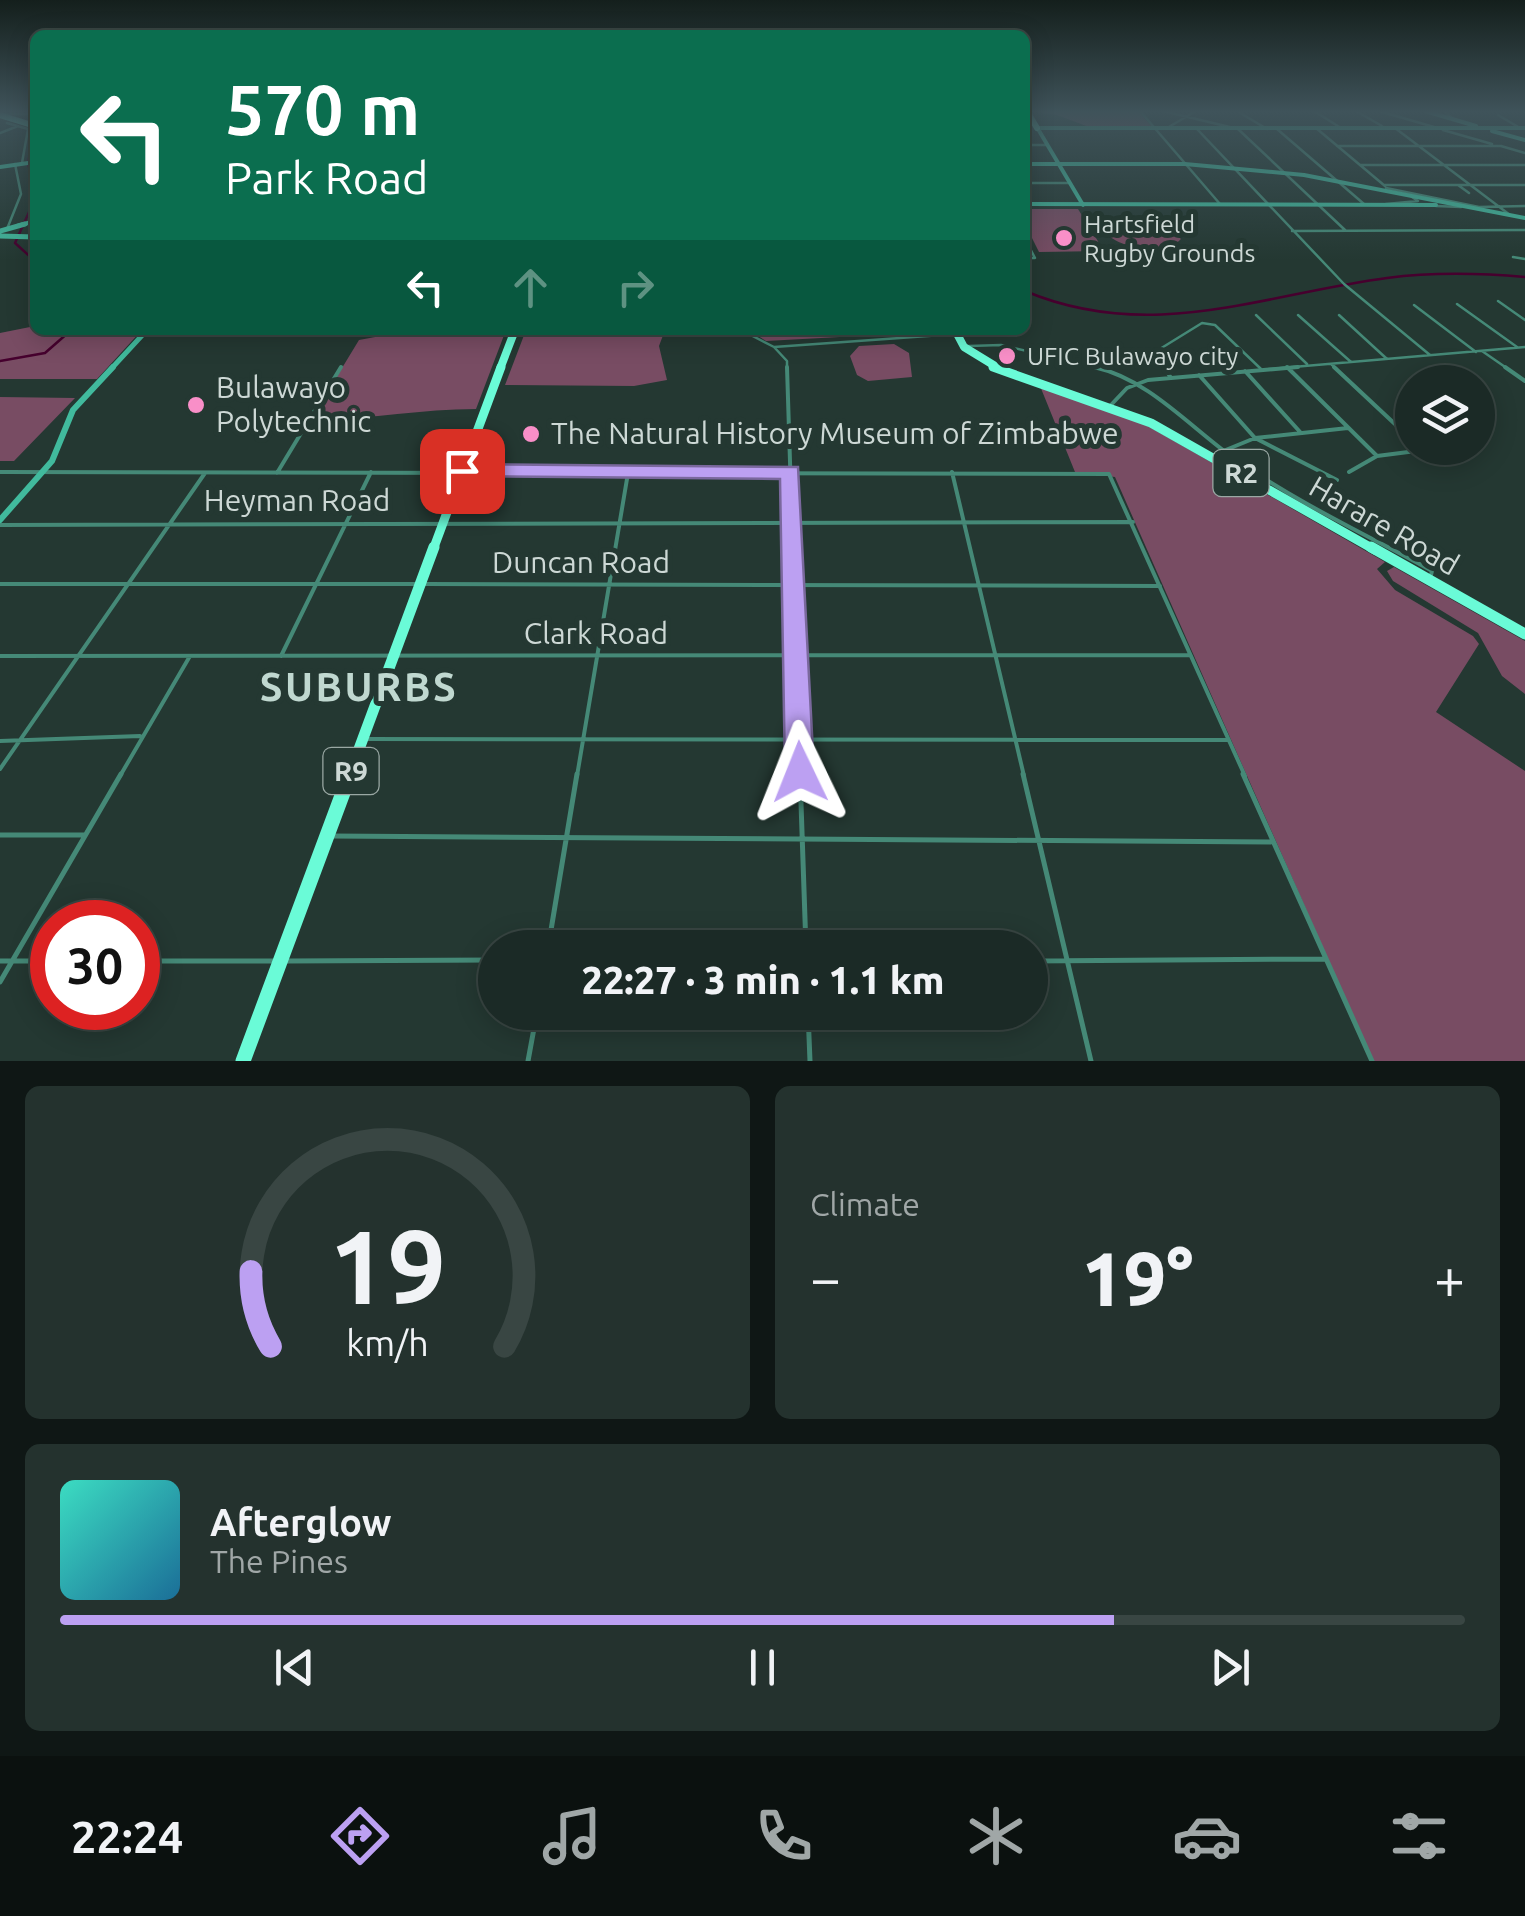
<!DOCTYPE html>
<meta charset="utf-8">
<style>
body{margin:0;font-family:Ubuntu,sans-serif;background:#24322e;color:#f1f3f6;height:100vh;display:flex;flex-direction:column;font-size:38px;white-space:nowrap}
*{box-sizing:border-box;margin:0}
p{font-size:32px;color:#a0a7a7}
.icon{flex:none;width:55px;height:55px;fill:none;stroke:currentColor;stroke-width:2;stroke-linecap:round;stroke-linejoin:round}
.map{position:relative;height:1061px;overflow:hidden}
.panel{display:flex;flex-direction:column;gap:25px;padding:25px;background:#0f1715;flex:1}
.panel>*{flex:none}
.banner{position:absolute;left:30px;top:30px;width:1000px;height:305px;border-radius:15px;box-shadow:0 5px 25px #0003,0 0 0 2px #394643;background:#0b6e4f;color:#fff;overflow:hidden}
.buttons{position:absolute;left:1395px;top:365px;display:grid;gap:20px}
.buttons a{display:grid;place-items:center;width:100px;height:100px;border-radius:50%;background:#1b2a26;box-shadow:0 5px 25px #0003,0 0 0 2px #394643;font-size:50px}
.speed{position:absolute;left:30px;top:900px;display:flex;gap:20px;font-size:50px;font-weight:700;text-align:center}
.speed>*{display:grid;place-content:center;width:130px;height:130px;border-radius:50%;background:#1b2a26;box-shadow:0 5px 25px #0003,0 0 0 2px #394643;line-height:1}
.speed .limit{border:15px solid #d22;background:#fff;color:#111}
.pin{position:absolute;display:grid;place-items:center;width:85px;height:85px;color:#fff;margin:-42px;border-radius:20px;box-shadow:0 5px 15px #0006}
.me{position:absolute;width:110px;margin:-55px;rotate:358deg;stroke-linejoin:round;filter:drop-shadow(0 0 8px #0008)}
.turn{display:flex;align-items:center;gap:35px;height:210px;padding:0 30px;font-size:45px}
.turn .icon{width:130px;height:130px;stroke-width:2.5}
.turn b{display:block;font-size:70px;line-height:85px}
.lanes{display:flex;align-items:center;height:95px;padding:0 30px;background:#0003;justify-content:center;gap:50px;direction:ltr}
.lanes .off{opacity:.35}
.big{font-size:75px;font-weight:800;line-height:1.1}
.panel .widget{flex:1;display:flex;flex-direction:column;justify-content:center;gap:15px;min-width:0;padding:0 35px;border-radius:15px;background:#24322e}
.panel .dial{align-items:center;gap:0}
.dial svg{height:260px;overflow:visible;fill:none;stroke:#394643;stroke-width:7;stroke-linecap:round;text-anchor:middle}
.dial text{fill:#f1f3f6;stroke:none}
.song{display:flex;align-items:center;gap:30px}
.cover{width:120px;height:120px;border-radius:15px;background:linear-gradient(135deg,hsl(170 70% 55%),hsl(200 70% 35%))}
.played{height:10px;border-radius:5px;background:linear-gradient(90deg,#bca0f2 75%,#394643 75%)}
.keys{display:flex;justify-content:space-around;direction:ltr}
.heat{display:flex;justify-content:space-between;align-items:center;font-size:55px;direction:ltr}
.panel .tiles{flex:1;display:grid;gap:25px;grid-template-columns:1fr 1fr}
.widget:last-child{grid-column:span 2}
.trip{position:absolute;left:478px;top:930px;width:570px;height:100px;border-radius:50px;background:#1b2a26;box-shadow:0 5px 25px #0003,0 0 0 2px #394643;font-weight:800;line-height:100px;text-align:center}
.tabs{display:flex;height:160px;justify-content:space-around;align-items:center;background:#0b110f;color:#a0a7a7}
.tabs .icon{width:70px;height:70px}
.tabs .active{color:#bca0f2}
.tabs b{font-size:45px;color:#f1f3f6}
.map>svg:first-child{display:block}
.green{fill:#784c63}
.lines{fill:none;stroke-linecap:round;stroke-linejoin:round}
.stream{stroke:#46002e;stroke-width:2.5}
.street-far2{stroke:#458977;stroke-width:2.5}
.street-far1{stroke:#458977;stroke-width:4}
.street{stroke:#458977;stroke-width:5}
.secondary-far2{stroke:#41ba9d;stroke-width:4}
.secondary-far1{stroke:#41ba9d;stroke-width:5}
.secondary{stroke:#41ba9d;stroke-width:6}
.highway-far4{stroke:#6afbd7;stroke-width:6}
.highway-far3{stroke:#6afbd7;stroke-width:8}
.highway-far2{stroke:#6afbd7;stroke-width:9}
.highway-far1{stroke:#6afbd7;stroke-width:11}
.highway{stroke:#6afbd7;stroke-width:15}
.route{fill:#bca0f2;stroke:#7a689d;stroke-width:2.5}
.poi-dot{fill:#f98fc8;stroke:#243832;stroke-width:4}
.labels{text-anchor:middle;stroke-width:10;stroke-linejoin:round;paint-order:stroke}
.far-poi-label{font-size:25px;fill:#cdd8d5;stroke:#243832;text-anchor:start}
.shield{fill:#243832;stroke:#9aa8a4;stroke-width:2.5}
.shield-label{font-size:28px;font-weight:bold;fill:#cdd8d5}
.poi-label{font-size:30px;fill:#cdd8d5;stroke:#243832;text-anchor:start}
.street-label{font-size:30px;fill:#cdd8d5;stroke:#243832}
.district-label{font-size:40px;font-weight:bold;letter-spacing:2.5px;fill:#c0d8d0;stroke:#243832}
</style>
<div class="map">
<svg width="1525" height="1061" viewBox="0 0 1525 1061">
<rect width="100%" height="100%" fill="#243832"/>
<path class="green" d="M1029,111H1138L1152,127H1089L1057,115Z
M1025,209H1078L1104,251L1039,252L1025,224Z
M1116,220L1165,224L1181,239C1164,257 1116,249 1102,229Z
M35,326V330H142L97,379H0V333Z
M413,330H506L476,409C419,409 369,420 311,419L359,340Z
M526,330H665L659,346L667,380L634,386L505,385Z
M749,330H949L950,331L766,341Z
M894,344L909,353L912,377L868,381L857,375L850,356L859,346Z
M1040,386L1141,422L1385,562L1377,569L1395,590L1473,636L1479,644L1436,712L1525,771V1061H1373L1115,477L1075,472Z
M0,397L75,398L14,461H0Z
M1394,567L1525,641V694L1502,676L1478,633L1393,581L1387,571Z"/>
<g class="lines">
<path class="stream" d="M33,130L28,164L35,190
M35,199L15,243L35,261
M1025,291C1151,344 1264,294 1387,278C1433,272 1479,273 1525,277
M91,330H107
M0,361L45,353L69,332H91"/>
<path class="street-far2" d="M1140,111L1220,204
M1163,111L1238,129L1345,230
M1237,111L1267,129
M1314,111L1341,128
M1356,111L1382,126
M1379,111L1434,127
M1444,111L1453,119
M1485,111H1501
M5,114H35
M1498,115L1520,128
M7,123L28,129L22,163
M1167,128L1196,111
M1316,128L1385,186
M1395,128L1510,215
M1197,129L1344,284L1430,355
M1277,129L1364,204
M1443,130L1492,144
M0,133L18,126
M1025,145H1047
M1337,146H1500
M1501,146L1525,153
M1361,165H1525
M1025,183H1070
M1385,185H1525
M1458,185L1469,193
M1386,188L1479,207L1525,206
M1386,204L1418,201L1412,197
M1436,206L1461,207
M7,229L21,194L15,164
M1292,231L1525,230
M1025,239L1035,258H1025
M1513,257L1525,259
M1498,301L1525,320
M1457,304L1517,347
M1414,305L1476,352
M1256,315L1307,364
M1298,315L1351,362
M1339,315L1387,359
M741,330L774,347L956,334
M969,346L1001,345L1105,369
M774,347L787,361V369
M1482,351L1508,369
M1332,365L1337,369
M1166,369L1155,352L1202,323L1215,325L1261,369
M1269,369L1525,347"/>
<path class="street-far1" d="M787,367L800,776
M1094,367C1152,380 1194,432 1242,464C1302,505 1369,536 1432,571L1431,575
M1164,367L1171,378
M1287,367L1377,456
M1334,367L1412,440
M1505,367L1525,381
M1245,371L1301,433
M1199,375L1255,438L1337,480
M1110,406L1127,388L1148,380L1298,367
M1211,456L1255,438L1348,428
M0,472L1109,474L1245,776
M952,472L1024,776
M1349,472L1377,456L1424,450
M277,473L341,367
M0,525L1133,522
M0,584H415
M425,584L1160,586
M0,656L1190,655
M281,656L371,472
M364,739L1229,740
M0,741L140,736
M0,769L205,473
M120,776L190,656
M577,776L628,473"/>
<path class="street" d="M800,774L806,948
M1023,774L1091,1061
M1243,774L1372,1061
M0,835H85
M331,836L1271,842
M548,948L577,774
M0,961H52
M138,961H273
M287,961L495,960
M1030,961L1325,959
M0,982L121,774
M808,1012L810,1061
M528,1061L537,1012"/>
<path class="secondary-far2" d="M1425,111L1476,126
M1037,128H1525
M1038,129L1083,205
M1492,131L1525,140
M1025,164H1185L1304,175L1525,218
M0,167L35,162
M1025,204L1436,205
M17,226L35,221"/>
<path class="secondary-far1" d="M0,231L25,224
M0,236L35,237
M111,369L147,330"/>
<path class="secondary" d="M0,520L52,461L73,410L113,367"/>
<path class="highway-far4" d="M1027,111L1037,128
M0,115L35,126"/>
<path class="highway-far3" d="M955,330L964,347L1000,369
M500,369L515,330"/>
<path class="highway-far2" d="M993,367L1151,423L1375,550
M433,550L501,367"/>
<path class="highway-far1" d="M1371,547L1525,634
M349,776L434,547"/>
<path class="highway" d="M243,1061L350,774"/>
</g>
<linearGradient id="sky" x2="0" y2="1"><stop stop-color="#141f1c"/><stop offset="0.43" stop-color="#3f535a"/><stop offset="1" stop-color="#3f535a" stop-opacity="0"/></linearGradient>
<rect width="1525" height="260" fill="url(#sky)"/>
<path class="route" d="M462,464L798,467L814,772L810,782L800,786L789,782L785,772L780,479L455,476L452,471Z"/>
<g class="poi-dot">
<circle cx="1064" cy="238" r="10"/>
<circle cx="1007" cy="356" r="10"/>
<circle cx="196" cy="405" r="10"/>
<circle cx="531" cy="434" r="10"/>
</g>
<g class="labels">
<g class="far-poi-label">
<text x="1084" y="233">Hartsfield<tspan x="1084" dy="29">Rugby Grounds</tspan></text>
<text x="1027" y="365">UFIC Bulawayo city</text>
</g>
<g class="shield">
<rect x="1213.5" y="450" width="55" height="46" rx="8"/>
<rect x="323.5" y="748" width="55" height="46" rx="8"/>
</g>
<g class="shield-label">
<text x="1241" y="483">R2</text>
<text x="351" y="781">R9</text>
</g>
<g class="poi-label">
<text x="216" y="398">Bulawayo<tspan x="216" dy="34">Polytechnic</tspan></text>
<text x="551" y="444">The Natural History Museum of Zimbabwe</text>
</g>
<g class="street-label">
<text x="297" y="511">Heyman Road</text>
<text transform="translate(1384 526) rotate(30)" y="10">Harare Road</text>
<text x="581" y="573">Duncan Road</text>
<text x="596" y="644">Clark Road</text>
</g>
<g class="district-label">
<text x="359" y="701">SUBURBS</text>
</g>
</g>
</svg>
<div class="buttons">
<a><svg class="icon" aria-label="layers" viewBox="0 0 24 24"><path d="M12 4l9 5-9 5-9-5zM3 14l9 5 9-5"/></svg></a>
</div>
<div class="speed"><div class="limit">30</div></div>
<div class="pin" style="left:462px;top:471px;background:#d93025"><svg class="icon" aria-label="arrive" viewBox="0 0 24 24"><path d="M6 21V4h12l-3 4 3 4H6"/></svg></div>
<svg class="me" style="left:800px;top:772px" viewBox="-20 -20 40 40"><path d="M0-17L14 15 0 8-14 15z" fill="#bca0f2" stroke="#fff" stroke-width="4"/></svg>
<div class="trip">22:27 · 3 min · 1.1 km</div>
<div class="banner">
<div class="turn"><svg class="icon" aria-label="left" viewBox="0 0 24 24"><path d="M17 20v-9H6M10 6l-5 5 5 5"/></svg><div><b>570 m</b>Park Road</div></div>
<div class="lanes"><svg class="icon" aria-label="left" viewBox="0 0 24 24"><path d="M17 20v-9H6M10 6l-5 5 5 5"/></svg><svg class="icon off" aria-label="ahead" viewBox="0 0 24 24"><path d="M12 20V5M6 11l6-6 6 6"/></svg><svg class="icon off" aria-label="right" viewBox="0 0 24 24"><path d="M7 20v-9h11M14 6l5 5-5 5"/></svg></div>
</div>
</div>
<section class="panel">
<div class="tiles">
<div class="widget dial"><svg viewBox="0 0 100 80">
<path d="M14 69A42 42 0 1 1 86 69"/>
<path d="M14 69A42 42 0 0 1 8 46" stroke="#bca0f2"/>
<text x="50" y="56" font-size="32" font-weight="700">19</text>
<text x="50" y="72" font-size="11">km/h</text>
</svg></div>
<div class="widget"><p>Climate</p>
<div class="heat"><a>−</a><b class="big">19°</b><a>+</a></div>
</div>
<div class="widget">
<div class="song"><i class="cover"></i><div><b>Afterglow</b><p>The Pines</p></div></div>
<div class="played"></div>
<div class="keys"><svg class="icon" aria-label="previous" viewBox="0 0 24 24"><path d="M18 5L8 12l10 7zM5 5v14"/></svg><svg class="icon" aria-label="pause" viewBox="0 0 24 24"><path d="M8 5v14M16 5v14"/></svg><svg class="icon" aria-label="next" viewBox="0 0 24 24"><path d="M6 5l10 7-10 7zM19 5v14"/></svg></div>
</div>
</div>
</section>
<nav class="tabs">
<b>22:24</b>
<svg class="icon active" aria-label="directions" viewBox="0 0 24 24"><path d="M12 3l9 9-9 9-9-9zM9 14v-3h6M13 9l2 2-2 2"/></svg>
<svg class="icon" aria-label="music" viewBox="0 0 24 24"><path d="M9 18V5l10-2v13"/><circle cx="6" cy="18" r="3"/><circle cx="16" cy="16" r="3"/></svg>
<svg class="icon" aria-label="phone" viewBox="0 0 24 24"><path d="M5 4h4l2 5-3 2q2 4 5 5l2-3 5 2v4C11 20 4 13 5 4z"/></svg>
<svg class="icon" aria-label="climate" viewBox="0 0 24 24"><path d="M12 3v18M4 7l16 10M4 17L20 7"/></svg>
<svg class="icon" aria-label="car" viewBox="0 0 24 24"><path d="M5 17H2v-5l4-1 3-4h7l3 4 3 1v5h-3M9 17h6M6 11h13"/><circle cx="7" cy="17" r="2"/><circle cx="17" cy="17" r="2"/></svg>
<svg class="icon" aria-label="filters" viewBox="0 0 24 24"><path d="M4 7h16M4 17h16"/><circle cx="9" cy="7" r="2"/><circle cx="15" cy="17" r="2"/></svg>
</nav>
